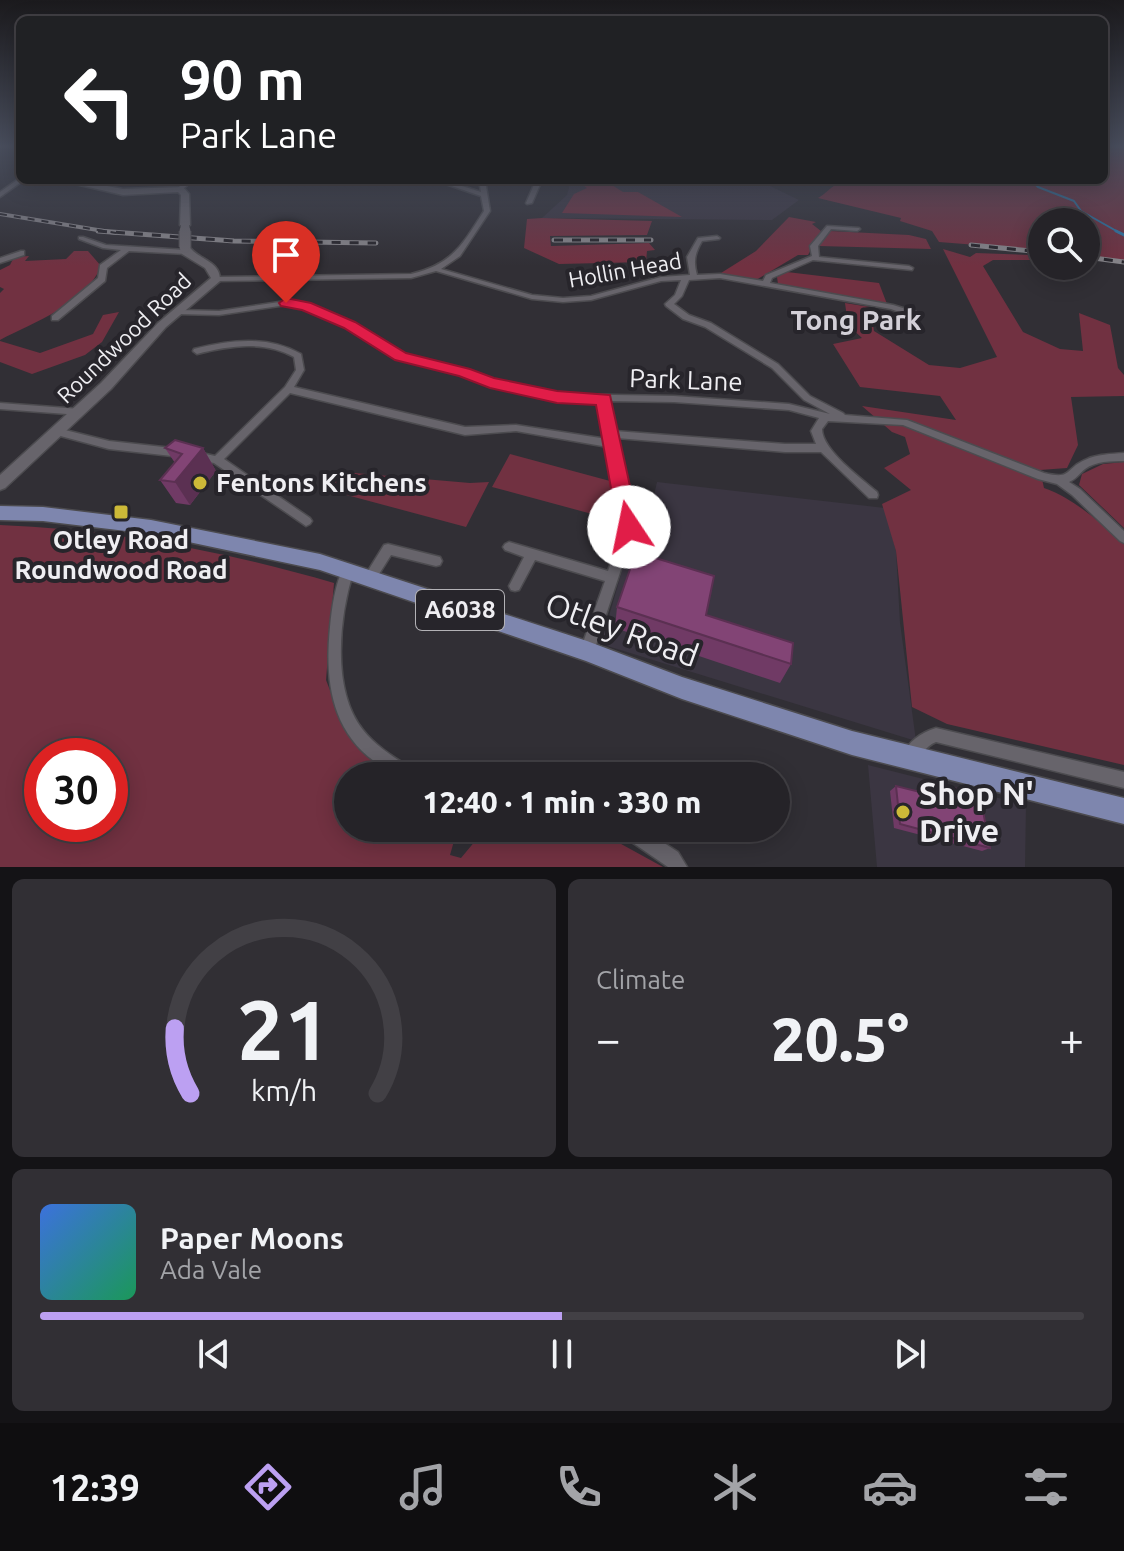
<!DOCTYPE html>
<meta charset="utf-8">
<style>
body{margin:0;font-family:Ubuntu,sans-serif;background:#312f34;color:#f1f3f6;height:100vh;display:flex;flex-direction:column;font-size:30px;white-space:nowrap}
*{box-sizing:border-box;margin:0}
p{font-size:26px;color:#a3a4a8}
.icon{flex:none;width:44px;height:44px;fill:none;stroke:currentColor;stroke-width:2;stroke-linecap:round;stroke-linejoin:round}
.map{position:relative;height:867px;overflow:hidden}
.side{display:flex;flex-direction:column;gap:12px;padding:12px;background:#141316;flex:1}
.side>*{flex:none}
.top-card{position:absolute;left:16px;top:16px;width:1092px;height:168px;border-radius:12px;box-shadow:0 4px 20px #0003,0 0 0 2px #424045;background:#202124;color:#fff;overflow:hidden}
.controls{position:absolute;left:1028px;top:208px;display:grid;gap:16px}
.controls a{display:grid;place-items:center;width:72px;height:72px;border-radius:50%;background:#252328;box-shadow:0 4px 20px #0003,0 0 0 2px #424045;font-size:40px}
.speed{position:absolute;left:24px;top:738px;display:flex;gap:16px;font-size:40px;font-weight:700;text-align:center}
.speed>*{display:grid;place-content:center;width:104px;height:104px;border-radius:50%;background:#252328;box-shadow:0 4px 20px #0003,0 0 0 2px #424045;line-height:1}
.speed .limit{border:12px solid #d22;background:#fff;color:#111}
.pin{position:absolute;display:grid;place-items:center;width:68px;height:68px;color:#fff;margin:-82px -34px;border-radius:50% 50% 50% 0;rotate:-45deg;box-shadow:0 0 8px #0007}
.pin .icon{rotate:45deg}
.me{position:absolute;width:88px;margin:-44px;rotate:349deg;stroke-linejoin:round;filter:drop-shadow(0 0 6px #0008)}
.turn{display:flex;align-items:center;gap:28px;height:168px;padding:0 32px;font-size:36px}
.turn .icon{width:104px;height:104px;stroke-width:2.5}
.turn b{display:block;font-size:56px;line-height:68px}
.big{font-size:60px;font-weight:800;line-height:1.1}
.side .card{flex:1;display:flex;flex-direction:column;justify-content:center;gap:12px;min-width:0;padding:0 28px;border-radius:12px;background:#312f34}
.side .dial{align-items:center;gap:0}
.dial svg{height:208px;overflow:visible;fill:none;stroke:#424045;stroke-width:7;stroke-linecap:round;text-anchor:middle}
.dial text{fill:#f1f3f6;stroke:none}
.song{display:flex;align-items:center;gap:24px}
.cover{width:96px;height:96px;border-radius:12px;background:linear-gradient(135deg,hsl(220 70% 55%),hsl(150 70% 35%))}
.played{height:8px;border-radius:4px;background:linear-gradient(90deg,#bca0f2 50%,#424045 50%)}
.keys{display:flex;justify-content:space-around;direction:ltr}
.heat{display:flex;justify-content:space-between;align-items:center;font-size:44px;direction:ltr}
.side .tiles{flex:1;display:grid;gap:12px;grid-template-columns:1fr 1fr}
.card:last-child{grid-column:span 2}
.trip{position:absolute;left:334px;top:762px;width:456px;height:80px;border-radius:40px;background:#252328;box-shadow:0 4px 20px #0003,0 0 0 2px #424045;font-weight:800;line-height:80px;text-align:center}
.tab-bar{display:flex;height:128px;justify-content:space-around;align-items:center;background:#0f0e10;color:#a3a4a8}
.tab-bar .icon{width:56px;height:56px}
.tab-bar .selected{color:#bca0f2}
.tab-bar b{font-size:36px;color:#f1f3f6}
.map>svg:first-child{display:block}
.built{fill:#3b3642}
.green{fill:#713141;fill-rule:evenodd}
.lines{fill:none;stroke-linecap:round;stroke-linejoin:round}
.stream-far1{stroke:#2d77a9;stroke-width:2}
.stream{stroke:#2d77a9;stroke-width:3}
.street-casing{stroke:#4c4b4f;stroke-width:3}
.secondary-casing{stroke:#4c4b4f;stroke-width:3}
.primary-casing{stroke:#4c4b4f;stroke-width:3}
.street{fill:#67646b;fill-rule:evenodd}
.secondary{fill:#67646b;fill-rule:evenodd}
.primary{fill:#7e86ae;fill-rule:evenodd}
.rail-far1-casing{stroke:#87858a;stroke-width:4}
.rail-casing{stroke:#87858a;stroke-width:5}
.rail-far1{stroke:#27252b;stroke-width:2;stroke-dasharray:7;stroke-linecap:butt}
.rail{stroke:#27252b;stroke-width:3;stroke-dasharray:9;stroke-linecap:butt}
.secondary-bridge-far1-casing{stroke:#4c4b4f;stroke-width:10;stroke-linecap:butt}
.secondary-bridge-casing{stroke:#4c4b4f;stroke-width:13;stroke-linecap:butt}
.secondary-bridge-far1{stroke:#67646b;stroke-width:8}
.secondary-bridge{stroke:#67646b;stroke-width:11}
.wall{fill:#703a65}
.shaded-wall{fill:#5b3052}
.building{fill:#824475;stroke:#5b3052;stroke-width:2}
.route{fill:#e11d48;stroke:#92132f;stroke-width:2}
.poi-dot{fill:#ccb938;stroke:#27252b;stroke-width:3}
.labels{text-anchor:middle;stroke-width:8;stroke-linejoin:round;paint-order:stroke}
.far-street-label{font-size:22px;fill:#efeef2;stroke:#27252b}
.shield{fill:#27252b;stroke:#b3b2b6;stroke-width:2}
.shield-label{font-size:24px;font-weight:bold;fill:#efeef2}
.street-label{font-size:26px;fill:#efeef2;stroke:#27252b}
.poi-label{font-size:26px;font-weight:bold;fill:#efeef2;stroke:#27252b;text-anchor:start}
.neighbourhood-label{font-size:28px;font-weight:bold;fill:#d3d0d8;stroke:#27252b}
.near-street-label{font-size:32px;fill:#efeef2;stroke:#27252b}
.near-poi-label{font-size:32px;font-weight:bold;fill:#efeef2;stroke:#27252b;text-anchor:start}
</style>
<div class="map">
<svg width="1124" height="867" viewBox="0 0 1124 867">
<rect width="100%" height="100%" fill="#312f35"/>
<path class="built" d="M571,180H758L799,200L772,220L542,218L567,195Z
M657,482L885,508L896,551L900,623L916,741L601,644L636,522L633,502L651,508Z
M868,765L1026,805L1025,867H877Z"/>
<path class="green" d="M1104,145H1124V260L1086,255V222H1042V250L939,242L932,231L900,221L901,218L818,198C826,194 832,185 840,183C860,176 881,191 900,183L896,180H1104Z
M604,180L623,192H638L682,217L562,213L574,194L587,188L577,181Z
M789,217L816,222L812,224L821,231L808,255H798L756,280L721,273L756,251Z
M542,218L652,221L647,235L550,236L551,246L649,243L655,250L647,251L646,262L559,264L524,248L527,219Z
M830,231L909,235L926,239L931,249L819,246Z
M943,249L970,257L976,253L1031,255L1035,260H993L983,266L1023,332L1060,349L1083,351L1079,313L1110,325L1118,368L1124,375V396L1071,397L1078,445L1067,468L1040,470L1044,488C1075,499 1099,522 1124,543V765L947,724L912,707L896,551L882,504L911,490L884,468L910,454L905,437L892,432L862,406L956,420L940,396L860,387L833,344L862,338L848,325L845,303L870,307L874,331L929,365L960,368L997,357Z
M74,251H88L101,266C86,304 34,322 0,340V293L4,289L0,287V270L10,265L14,257L29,256L25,261L66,259Z
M787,272L879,283L887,304L778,284L777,277Z
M119,312L102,342L85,355L32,374L0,362V341L40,353L93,334L103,315Z
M510,454L610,481L618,521L492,487Z
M1124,462V528L1079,485L1082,474L1103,464Z
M343,472L470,483L489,482L466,527L328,490Z
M0,525C113,529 226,552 334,583L326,680L345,729L364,754L396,776H348V828H419L454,841L450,855L461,858L486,828H592L663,867H0ZM42,756H110V824H42Z"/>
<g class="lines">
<path class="stream-far1" d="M1031,180L1038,187L1074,201L1081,211L1120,233"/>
<path class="stream" d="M1116,231L1124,235"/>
<defs>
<path id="street" d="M20,178V180H24L0,197V192Z
M126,180H133L130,182Z
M186,180H193L182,190H178V188Z
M434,180H443L481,192L479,180H485L490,211L460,256L441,269L532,295L563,298L591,296L661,277L690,275L687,257L698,238L717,236L720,238L719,239L702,241C695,253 693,261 697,275L720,274L763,281L766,275L812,256L810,246L827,226L859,228L860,229L857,231L831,229L818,246L819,257L909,266L913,268L912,270L813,260L772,278L770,283L893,305L916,312V316H910L891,309L720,278L689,280L682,296L674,304L689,315L711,323L778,364L810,396L843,413L845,415L907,420L1044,473C1073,480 1064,469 1085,460C1097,454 1111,454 1124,453V461C1111,461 1096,461 1085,469C1079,474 1076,479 1069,482L1080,489L1124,531V543L1120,541L1072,495L1057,484L1038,479L903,425L828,421L822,429C822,450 861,478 877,492L878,495L877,498H869L821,452H785L617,438L635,527L594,651L592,656L587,657L582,656L580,651L605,581L535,560L519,590L515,591L511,590L509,586L524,557L505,550L503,547L505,544L509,542L608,571L623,527L608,447L516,431L465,435L290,393L224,459L310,518L312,521L310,524L306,526L214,463L193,459L192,456L193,453L197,452L215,456L285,387L296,370L294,357C264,340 229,346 197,354L193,351L194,349C230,340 267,335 301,354L304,370L294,387L465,427L516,425L607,439L600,401L557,400L490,386L461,374L397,359L346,327L304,308L286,305L219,315L178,314L174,312L178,310L219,311L286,301L306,304L352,323L403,355L467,370L492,380L557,394L674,396L789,404L830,414L804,400L772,368L705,327L683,319L666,306L665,304L675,295L681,280L661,281L591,300L563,302L532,299L436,271L411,278L216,281L212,279L216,277L411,274C453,264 462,245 484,211L481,196ZM609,401L674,402L789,410L819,418L811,431L816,444H785L615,431Z
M536,180H542L532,203L527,204L526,203Z
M79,237H83L106,245L186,250L190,252L186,254L129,251L107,268L105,281L58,320H52V316L98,278L100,265L121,250L103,248L79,239Z
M21,251H24V255L0,263V258Z
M0,403L80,409L85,412L80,415L0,409Z
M57,428L109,441L181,449L185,450L186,453L185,456L181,457L109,449L53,434L52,432L53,430Z
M388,544L440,557L442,561L440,565L436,566L391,555L374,582L370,583L366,582L364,578L366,574L384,545Z
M348,565L352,566L354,570C339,616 331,690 363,730C377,748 397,759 416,771L419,776C411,776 401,778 394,775C387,772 380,766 374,761C330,729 325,677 330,627C332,606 335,585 344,566Z
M936,728L1124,772V788L936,742C924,746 921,760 909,765L904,762L901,757C909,741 920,733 936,728Z
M618,828H641L678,852L687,867H668L620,834Z"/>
<path id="secondary" d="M58,180H75L123,189L183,187L189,194L190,225L185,228L180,225L181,195L178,192L123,195Z
M182,245H188C197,260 221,260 220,281L166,327L111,389L5,488L0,490V475L101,383L158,323L211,278L205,268L182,254Z"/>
<path id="primary" d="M0,506L43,507L151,520L320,554L587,641L682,677L852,731L1124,798V824L852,755L682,699L586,661L320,570L151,534L43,521L0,520Z"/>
</defs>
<use href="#street" class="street-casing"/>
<use href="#secondary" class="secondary-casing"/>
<use href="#primary" class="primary-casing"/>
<use href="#street" class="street"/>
<use href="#secondary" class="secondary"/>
<use href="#primary" class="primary"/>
<defs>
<path id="rail-far1" d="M0,214L116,233"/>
<path id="rail" d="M98,231L234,241L376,243
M554,240H651
M971,245L1042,252
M1086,257L1124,262"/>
</defs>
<use href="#rail-far1" class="rail-far1-casing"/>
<use href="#rail" class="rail-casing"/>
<use href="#rail-far1" class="rail-far1"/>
<use href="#rail" class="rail"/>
<defs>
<path id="secondary-bridge-far1" d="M185,225V233"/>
<path id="secondary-bridge" d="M185,231V247"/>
</defs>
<use href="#secondary-bridge-far1" class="secondary-bridge-far1-casing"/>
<use href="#secondary-bridge" class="secondary-bridge-casing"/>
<use href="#secondary-bridge-far1" class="secondary-bridge-far1"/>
<use href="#secondary-bridge" class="secondary-bridge"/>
</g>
<path class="wall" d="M165,448H203L216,471L190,505L176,503L160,480L175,463Z
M617,607L706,615L791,664L780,683L615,628Z
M934,783L990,848L982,851L894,828L890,791L896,786L929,794L928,788Z"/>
<path class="shaded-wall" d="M203,448L216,471L190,505L175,482Z"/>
<path class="building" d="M175,440L203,448L175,482L160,480L182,454L165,448Z
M636,552L714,576L706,615L793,643L791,664L617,607Z
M934,783L980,795L990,848L900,824L896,786L936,796Z"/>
<linearGradient id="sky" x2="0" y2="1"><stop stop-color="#1b1a1d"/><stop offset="0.55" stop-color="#484d5c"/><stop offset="1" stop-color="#484d5c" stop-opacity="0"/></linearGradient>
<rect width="1124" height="266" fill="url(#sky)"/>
<path class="route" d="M286,298L311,303L355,322L406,353L470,369L494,378L557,391L610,395L639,527L636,533L629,535L621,533L618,527L596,405L557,403L490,388L459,376L395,360L344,328L302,310L281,306L279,303Z"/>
<g class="poi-dot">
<circle cx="200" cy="483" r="8"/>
<rect x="113" y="504" width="16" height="16" rx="4"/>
<circle cx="903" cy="812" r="8"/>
</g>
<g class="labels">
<g class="far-street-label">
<text transform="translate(625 270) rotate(-10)" y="8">Hollin Head</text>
<text transform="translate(124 338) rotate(-44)" y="8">Roundwood Road</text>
</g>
<rect class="shield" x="416" y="590" width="88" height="40" rx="6"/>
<g class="shield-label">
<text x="460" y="618">A6038</text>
</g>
<g class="street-label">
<text transform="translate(686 380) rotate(2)" y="9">Park Lane</text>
</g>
<g class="poi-label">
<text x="216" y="492">Fentons Kitchens</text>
<text x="121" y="549" text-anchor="middle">Otley Road<tspan x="121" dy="30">Roundwood Road</tspan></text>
</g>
<g class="neighbourhood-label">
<text x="856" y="330">Tong Park</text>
</g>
<g class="near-street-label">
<text transform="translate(622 630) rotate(20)" y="11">Otley Road</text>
</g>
<g class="near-poi-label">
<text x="919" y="805">Shop N'<tspan x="919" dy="37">Drive</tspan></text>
</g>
</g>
</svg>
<div class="controls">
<a><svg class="icon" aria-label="search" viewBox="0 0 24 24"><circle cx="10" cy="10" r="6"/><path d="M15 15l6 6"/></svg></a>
</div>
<div class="speed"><div class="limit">30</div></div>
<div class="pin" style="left:286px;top:303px;background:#d93025"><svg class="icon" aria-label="arrive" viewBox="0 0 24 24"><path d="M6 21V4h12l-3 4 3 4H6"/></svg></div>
<svg class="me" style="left:629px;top:527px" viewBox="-20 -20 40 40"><circle r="19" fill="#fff"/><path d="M0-13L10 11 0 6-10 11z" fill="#e11d48"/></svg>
<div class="trip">12:40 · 1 min · 330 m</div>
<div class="top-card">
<div class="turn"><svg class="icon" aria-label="left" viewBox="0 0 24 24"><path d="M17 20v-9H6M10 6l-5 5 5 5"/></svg><div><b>90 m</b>Park Lane</div></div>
</div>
</div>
<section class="side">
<div class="tiles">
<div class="card dial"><svg viewBox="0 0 100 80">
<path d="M14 69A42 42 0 1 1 86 69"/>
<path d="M14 69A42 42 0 0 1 8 44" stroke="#bca0f2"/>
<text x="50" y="56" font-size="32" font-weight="700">21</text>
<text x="50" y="72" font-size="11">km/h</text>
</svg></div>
<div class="card"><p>Climate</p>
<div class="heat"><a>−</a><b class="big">20.5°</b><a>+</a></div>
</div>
<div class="card">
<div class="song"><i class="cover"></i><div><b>Paper Moons</b><p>Ada Vale</p></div></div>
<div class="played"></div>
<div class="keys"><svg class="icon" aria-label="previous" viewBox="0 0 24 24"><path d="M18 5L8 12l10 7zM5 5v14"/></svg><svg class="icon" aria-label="pause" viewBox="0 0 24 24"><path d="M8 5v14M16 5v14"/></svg><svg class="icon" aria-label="next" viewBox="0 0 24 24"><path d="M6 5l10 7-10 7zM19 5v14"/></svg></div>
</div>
</div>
</section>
<nav class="tab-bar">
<b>12:39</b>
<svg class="icon selected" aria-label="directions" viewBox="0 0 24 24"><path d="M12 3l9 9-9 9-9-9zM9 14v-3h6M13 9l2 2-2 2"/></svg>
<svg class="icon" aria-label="music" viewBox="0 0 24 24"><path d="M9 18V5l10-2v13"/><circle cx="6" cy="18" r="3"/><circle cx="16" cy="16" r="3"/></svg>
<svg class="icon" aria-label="phone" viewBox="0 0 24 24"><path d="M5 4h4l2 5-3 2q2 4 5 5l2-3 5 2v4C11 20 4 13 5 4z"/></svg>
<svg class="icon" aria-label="climate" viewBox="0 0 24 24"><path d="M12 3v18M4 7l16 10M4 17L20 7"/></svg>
<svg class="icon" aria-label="car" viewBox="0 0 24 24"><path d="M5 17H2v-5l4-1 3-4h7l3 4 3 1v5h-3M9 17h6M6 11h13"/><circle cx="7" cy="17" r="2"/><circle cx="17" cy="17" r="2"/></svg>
<svg class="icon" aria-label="filters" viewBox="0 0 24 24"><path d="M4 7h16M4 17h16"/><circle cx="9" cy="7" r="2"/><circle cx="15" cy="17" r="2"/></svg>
</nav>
